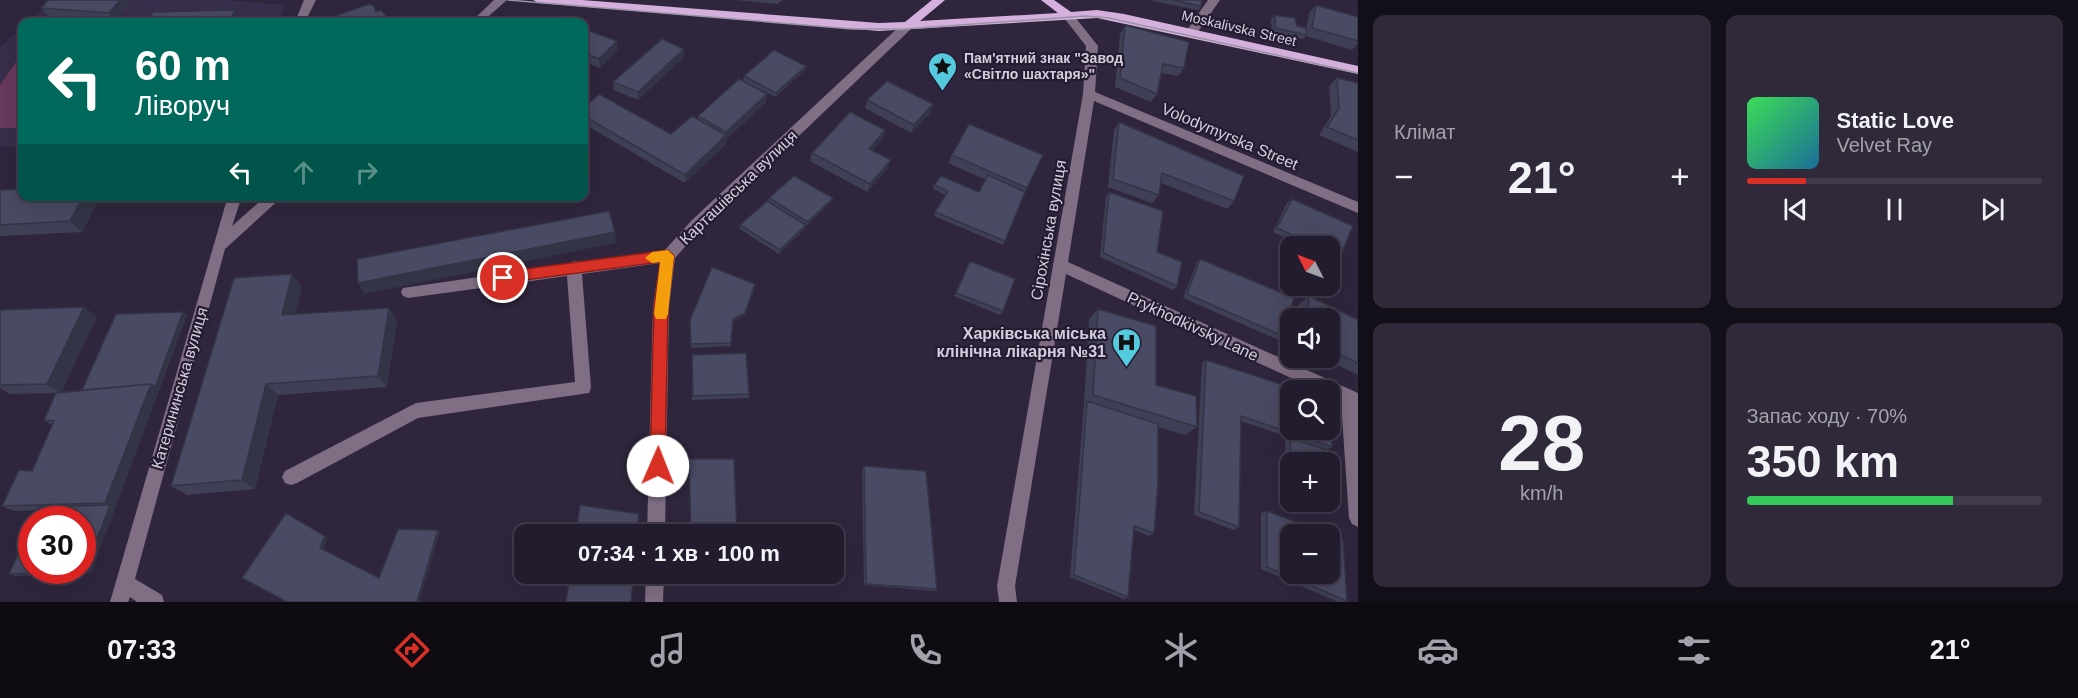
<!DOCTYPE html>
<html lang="uk">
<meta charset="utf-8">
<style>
body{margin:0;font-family:Helvetica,sans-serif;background:#2f293a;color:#f1f3f6;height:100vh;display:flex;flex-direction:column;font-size:22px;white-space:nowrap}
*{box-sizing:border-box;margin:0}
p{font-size:20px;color:#a3a1aa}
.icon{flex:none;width:33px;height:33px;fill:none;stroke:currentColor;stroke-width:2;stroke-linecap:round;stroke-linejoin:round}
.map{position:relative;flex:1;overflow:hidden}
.sheet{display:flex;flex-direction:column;gap:15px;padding:15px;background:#130f19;width:720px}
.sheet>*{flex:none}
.guide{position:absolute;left:18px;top:18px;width:570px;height:183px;border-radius:12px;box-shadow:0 6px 24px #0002,0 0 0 2px #403a4a;background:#00695c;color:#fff;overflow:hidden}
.needle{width:39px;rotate:312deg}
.tools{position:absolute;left:1280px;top:236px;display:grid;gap:12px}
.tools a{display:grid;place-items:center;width:60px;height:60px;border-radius:12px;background:#231c2e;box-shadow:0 6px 24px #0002,0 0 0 2px #403a4a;font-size:30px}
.speed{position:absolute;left:18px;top:506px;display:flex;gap:12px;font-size:30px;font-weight:700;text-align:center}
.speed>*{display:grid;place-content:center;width:78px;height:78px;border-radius:50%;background:#231c2e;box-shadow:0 6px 24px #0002,0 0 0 2px #403a4a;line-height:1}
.speed .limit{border:9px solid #d22;background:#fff;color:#111}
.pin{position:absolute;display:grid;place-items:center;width:51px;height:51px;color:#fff;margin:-26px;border:3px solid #fff;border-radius:50%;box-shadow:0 2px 6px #0007}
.me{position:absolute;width:66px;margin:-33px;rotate:1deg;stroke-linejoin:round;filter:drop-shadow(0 0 4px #0008)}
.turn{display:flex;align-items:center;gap:21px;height:126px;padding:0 18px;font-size:27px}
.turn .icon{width:78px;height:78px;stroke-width:2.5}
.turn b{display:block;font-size:42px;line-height:51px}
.lanes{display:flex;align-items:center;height:57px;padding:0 18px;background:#0003;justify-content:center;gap:30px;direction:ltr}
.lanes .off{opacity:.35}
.big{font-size:45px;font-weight:700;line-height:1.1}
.sheet .tile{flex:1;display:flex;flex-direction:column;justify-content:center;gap:9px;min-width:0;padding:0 21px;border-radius:12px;background:#2f293a}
.sheet .dial{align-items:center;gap:0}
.dial b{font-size:78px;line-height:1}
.song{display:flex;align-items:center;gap:18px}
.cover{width:72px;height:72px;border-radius:9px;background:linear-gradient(135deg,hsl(130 70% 55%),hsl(200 70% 35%))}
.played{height:6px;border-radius:3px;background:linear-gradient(90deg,#d93025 20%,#403a4a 20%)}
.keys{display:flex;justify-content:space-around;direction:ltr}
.heat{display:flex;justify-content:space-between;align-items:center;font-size:33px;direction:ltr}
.charge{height:9px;border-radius:4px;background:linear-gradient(90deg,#34c759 70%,#403a4a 0)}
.sheet .tiles{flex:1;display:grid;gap:15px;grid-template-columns:repeat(2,1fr)}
.trip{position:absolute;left:514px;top:524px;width:330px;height:60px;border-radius:12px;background:#231c2e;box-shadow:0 6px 24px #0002,0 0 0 2px #403a4a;font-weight:700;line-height:60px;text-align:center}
.tabs{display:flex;height:96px;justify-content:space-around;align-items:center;background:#0e0b12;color:#a3a1aa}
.tabs .icon{width:42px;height:42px}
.tabs .current{color:#d93025}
.tabs b{font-size:27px;color:#f1f3f6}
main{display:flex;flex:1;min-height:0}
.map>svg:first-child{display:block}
.built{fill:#392e4b}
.green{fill:#683a5c}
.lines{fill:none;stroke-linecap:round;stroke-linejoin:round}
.minor{fill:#806e84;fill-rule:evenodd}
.major{fill:#d5b0dd;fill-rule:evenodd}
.tram{stroke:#9a93a5;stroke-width:1.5}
.wall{fill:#3f4055}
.shaded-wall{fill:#333445}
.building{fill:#494a63;stroke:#333445;stroke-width:1.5}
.route{fill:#d93025;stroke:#8d1f18;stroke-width:1.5}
.slow{fill:#f59e0b}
.labels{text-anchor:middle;stroke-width:4.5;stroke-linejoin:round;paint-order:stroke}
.far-street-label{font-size:14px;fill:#d3cedd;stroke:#251c32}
.far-poi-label{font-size:14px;font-weight:bold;fill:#d3cedd;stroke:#251c32;text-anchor:start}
.street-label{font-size:16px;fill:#d3cedd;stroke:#251c32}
.poi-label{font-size:16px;font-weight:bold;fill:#d3cedd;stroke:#251c32;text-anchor:end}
</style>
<main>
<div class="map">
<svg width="1358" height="602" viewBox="0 0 1358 602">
<rect width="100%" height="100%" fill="#2f263d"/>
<path class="built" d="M54,0H224L286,5L279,22H28Z
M22,28V148L0,146V47Z"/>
<path class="green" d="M22,53V128H0V85Z"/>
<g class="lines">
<path class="minor" d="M304,0H316L305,22H295Z
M494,0H507L482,22H471Z
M1208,0H1220L1195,36H1187L1185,33Z
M1067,10L1071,12L1098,46L1095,92L1358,202V213L1094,101L1068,262L1358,393V527L1352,524L1349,518L1341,401L1329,396V390H1317L1066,274L1015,586L1017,602H999L997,586L1083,94L1086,46L1061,14Z
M907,22L911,23V29L701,229L675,258L669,306L665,534H647L653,306L660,263L582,274L591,388L589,393L418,418L297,483L291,485L285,483L282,477L285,471L416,403L575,382L567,276L408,298L403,296L401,292L403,288L568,264L574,261L578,262L664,251L691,221L903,23Z
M228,196H242L232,226L266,196H283L225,249L135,579L162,595L164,602H137L130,597L128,602H110Z
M646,573H664L663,602H645Z"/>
<path class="major" d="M533,0H582L879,23L905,22L932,0H945L920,21L1058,13L1041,0H1054L1071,12L1097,10L1124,14L1358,66V74L1097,18L879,31L539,3Z"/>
<path class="tram" d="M508,0L852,29H904L1086,16L1109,18L1358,73"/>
</g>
<path class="wall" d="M48,0H126L129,5L115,22L48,16L41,8Z
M737,0H783L777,4Z
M1148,0H1202L1201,6L1198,10Z
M1316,5L1358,17V43L1352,50L1306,36L1303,39L1272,33L1271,19L1275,15L1306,31L1309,13Z
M1125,25L1184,68L1178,76L1161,73L1157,94L1151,102L1115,87L1120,34Z
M584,29L618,49L600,68L584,62Z
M684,49V57L638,100L614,90L613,82Z
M805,70L776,97L743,81L744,76Z
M1337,78L1358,83V152L1319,135L1331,116L1329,86Z
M867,100L933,104L930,113L911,133L865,108Z
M766,102L726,140V144L685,183L584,124V108L671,134L698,120V116Z
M1119,122L1234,201L1227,209L1161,183L1159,195L1152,203L1108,187L1114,130Z
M885,130L883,138L872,150L888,168L867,192L810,161L812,153Z
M952,155H1043L1025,192L1003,245L934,216L945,195L933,189L934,185L979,192L986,180L948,163Z
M0,190L100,197L82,232L0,236Z
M1109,192L1157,252L1177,286L1173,290L1100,257L1106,196Z
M769,198H833L831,202L807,226L806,225L805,229L779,254L740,229V225L768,202Z
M1292,199L1340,257L1335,261L1329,259V246H1302L1273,232L1287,203Z
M1200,259L1283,336L1279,340L1183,298L1197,262Z
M968,265L1003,311L1000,315L954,296Z
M302,287L295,314L389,308L397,320L387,387L278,395L255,489L187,495L171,486Z
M755,288L744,316L732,322L731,346L691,348L690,320Z
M1309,296L1358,320V375L1321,357H1329V318H1298L1299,304Z
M84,307L97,317L61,392L82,390L187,315L91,573L16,576L9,574L37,510L14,511L2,506L32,471L52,425L44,420L58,393L10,394L0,388V310Z
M1098,309L1156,385L1197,427L1185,435L1158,427L1154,533L1149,536L1134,530L1128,597L1124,599L1070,577L1084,404L1089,319Z
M692,355L749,394V398L692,400Z
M1206,360L1332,447L1326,450L1241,421L1239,527L1234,530L1194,515L1202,363Z
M1290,438L1330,451L1333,499L1327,502L1324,501H1329V462H1290V489L1286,488L1285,441Z
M864,466L937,589L935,591L864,585L862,468Z
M1267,511L1347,601L1338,602L1261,569V513Z"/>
<path class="shaded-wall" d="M120,0H126L129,5L115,22L109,13Z
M235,10L243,22H229Z
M617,41L618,49L600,68L599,59Z
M684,49V57L638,100V92Z
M806,66L805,70L776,97V93Z
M767,94L766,102L726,140V132Z
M933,104L930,113L911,133L914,125Z
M885,130L883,138L867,157L869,149Z
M726,135V144L685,183V175Z
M891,160L888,168L867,192L870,184Z
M83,196L100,197L82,232L70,221Z
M833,198L831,202L807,226L808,222Z
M806,225L805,229L779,254L780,250Z
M615,232L616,243L364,294L358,283Z
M292,274L302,287L292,327L282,315Z
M755,284L744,316L732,323L733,319Z
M84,307L97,317L61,393L47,384Z
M389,308L397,320L387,387L378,376Z
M183,312L187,315L91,573L85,571L110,505L105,503L151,384Z
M266,384L278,395L255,489L242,480Z
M438,530L440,532L419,602H417Z
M325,536L328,538L323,551L320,548Z"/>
<path class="building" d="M48,0H120L109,13L41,8Z
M1172,0H1202L1201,6Z
M369,4L374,6L376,12L381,10L391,22H317Z
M1316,5L1358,17V41L1312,28Z
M235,10L229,22H147L153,12Z
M1275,15L1295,18L1297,26L1306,28L1307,35L1275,28Z
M520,19L523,22H514Z
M1125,25L1189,42L1184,68L1163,64L1157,94L1120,78Z
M584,29L617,41L599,59L584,53Z
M662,39L684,49L638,92L613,82Z
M774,50L806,66L776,93L744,76Z
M1337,78L1358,83V140L1327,127L1339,108Z
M739,79L767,94L726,132L698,116Z
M887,81L933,104L914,125L867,100Z
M599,94L671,134L692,116L726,135L685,175L584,116V108Z
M850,112L885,130L869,149L891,160L870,184L812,153Z
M1119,122L1244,176L1234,201L1162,173L1159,195L1113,179Z
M969,124L1043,155L1027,188L952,155Z
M988,175L1025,192L1005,241L935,212L948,191L934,185L941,176L979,192Z
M794,176L833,198L808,222L769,198Z
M22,189V196H83L70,221L0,225V190Z
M1109,192L1163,211L1157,252L1182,262L1177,286L1103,253Z
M1292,199L1353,226L1340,257L1329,252V246H1315L1277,228Z
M767,201L806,225L780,250L740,225Z
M609,211L615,232L358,283L357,259Z
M1200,259L1294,298L1283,336L1187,294Z
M970,261L1015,279L1003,311L956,293Z
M712,267L755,284L745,313L733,319L731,343L691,344L690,320Z
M292,274L282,315L389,308L378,376L266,384L242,480L171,486L234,278Z
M1309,296L1358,320V363L1329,349V318H1307Z
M84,307L47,384L0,385V310Z
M1098,309L1156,326V385L1196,396L1197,427L1093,395Z
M183,312L155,387L151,384L82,390L116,314Z
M746,353L749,394L693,396L692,355Z
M1206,360L1299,390H1290V429H1329V400L1332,447L1241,416L1239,527L1199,512Z
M151,384L105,503L2,506L19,470L32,471L54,421L44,420L56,393Z
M1087,401L1158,424V483L1154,533L1134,526L1128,597L1074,575Z
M1290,438L1330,451L1333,499L1329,498V462H1291Z
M689,459H734L737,533L691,534Z
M864,466L926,471L937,589L866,584Z
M110,505L85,571L9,574L32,523V570H82V519H33L38,507Z
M580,505L639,514L637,534H576Z
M1267,511L1328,534H1290V573H1329V534L1343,539L1347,601L1267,567Z
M286,513L325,536L320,548L379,578L398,529L438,530L417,602H287L242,578Z
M570,573H634L631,602H566Z"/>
<path class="route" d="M668,250L674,256L668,306L665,466L663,471L658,473L652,471L650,466L654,306L660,262L503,283L497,278L503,272Z"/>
<path class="slow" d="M668,250L674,256L668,314L666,319H656L654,314L660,262L652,263L645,258L652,252Z"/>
<defs>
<symbol id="sight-pin" viewBox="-11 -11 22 30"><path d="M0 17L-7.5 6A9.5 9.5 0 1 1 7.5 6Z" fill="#55cadf" stroke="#251c32"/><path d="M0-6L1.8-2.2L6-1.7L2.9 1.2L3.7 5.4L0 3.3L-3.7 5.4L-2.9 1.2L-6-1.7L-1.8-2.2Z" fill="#111"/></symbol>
<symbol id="hospital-pin" viewBox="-11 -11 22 30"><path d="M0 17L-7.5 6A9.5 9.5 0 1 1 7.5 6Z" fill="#55cadf" stroke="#251c32"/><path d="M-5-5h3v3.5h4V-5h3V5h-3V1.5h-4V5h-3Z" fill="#111"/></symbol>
</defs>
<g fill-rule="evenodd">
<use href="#sight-pin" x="926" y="50" width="33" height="45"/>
<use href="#hospital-pin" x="1110" y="326" width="33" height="45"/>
</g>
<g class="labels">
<g class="far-street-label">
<text transform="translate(1239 28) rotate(13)" y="5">Moskalivska Street</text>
</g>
<g class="far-poi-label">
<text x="964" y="63">Пам'ятний знак "Завод<tspan x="964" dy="16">«Світло шахтаря»"</tspan></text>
</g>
<g class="street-label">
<text transform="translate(1230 136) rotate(23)" y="6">Volodymyrska Street</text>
<text transform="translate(738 187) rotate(-44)" y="6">Карташівська вулиця</text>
<text transform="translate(1048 230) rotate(-80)" y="6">Сірохінська вулиця</text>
<text transform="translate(1193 326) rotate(25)" y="6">Prykhodkivsky Lane</text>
<text transform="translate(179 388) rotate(-74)" y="6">Катерининська вулиця</text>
</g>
<g class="poi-label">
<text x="1106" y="339">Харківська міська<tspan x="1106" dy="18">клінічна лікарня №31</tspan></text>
</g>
</g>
</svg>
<div class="tools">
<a><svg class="needle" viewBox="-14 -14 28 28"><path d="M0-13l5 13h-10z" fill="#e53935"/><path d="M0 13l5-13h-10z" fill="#a3a1aa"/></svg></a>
<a><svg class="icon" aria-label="sound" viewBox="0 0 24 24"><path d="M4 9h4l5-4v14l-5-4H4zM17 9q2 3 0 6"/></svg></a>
<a><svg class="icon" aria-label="search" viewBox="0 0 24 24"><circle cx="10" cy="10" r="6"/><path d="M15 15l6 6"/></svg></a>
<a>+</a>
<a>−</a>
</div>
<div class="speed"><div class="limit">30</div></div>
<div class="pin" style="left:503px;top:278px;background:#d93025"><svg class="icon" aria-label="arrive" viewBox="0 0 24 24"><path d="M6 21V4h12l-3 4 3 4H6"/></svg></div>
<svg class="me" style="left:658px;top:466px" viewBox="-20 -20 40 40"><circle r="19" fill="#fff"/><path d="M0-13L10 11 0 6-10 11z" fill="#d93025"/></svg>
<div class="trip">07:34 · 1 хв · 100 m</div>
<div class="guide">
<div class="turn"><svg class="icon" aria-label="left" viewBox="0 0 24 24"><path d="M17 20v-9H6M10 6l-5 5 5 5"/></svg><div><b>60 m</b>Ліворуч</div></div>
<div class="lanes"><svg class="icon" aria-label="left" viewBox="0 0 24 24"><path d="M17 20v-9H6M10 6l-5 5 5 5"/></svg><svg class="icon off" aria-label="ahead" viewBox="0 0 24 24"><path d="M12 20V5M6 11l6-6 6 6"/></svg><svg class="icon off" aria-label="right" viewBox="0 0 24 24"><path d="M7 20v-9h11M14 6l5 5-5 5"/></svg></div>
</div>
</div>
<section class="sheet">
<div class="tiles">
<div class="tile"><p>Клімат</p>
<div class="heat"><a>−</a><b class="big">21°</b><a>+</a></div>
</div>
<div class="tile">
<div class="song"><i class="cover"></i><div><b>Static Love</b><p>Velvet Ray</p></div></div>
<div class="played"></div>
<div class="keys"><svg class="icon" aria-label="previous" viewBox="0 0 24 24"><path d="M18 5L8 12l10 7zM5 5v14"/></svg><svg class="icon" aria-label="pause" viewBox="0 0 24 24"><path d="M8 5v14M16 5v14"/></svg><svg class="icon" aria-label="next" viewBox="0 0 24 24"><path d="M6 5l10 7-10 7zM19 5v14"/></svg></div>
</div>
<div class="tile dial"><b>28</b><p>km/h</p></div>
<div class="tile"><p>Запас ходу · 70%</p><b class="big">350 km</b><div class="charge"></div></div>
</div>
</section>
</main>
<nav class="tabs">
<b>07:33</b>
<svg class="icon current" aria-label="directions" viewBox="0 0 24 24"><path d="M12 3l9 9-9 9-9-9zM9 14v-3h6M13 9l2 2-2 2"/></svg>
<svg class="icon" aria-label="music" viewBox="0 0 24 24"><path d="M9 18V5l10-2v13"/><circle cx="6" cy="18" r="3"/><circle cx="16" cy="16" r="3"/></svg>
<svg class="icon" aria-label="phone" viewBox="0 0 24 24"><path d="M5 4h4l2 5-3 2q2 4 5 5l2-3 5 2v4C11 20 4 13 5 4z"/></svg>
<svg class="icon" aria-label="climate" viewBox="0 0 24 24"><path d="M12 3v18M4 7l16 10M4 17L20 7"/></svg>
<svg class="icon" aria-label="car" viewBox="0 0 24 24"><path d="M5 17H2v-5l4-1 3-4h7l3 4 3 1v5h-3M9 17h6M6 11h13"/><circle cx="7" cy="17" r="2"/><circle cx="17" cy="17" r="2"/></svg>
<svg class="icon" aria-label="filters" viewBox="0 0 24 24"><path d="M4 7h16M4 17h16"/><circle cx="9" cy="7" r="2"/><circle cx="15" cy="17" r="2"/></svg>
<b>21°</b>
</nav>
